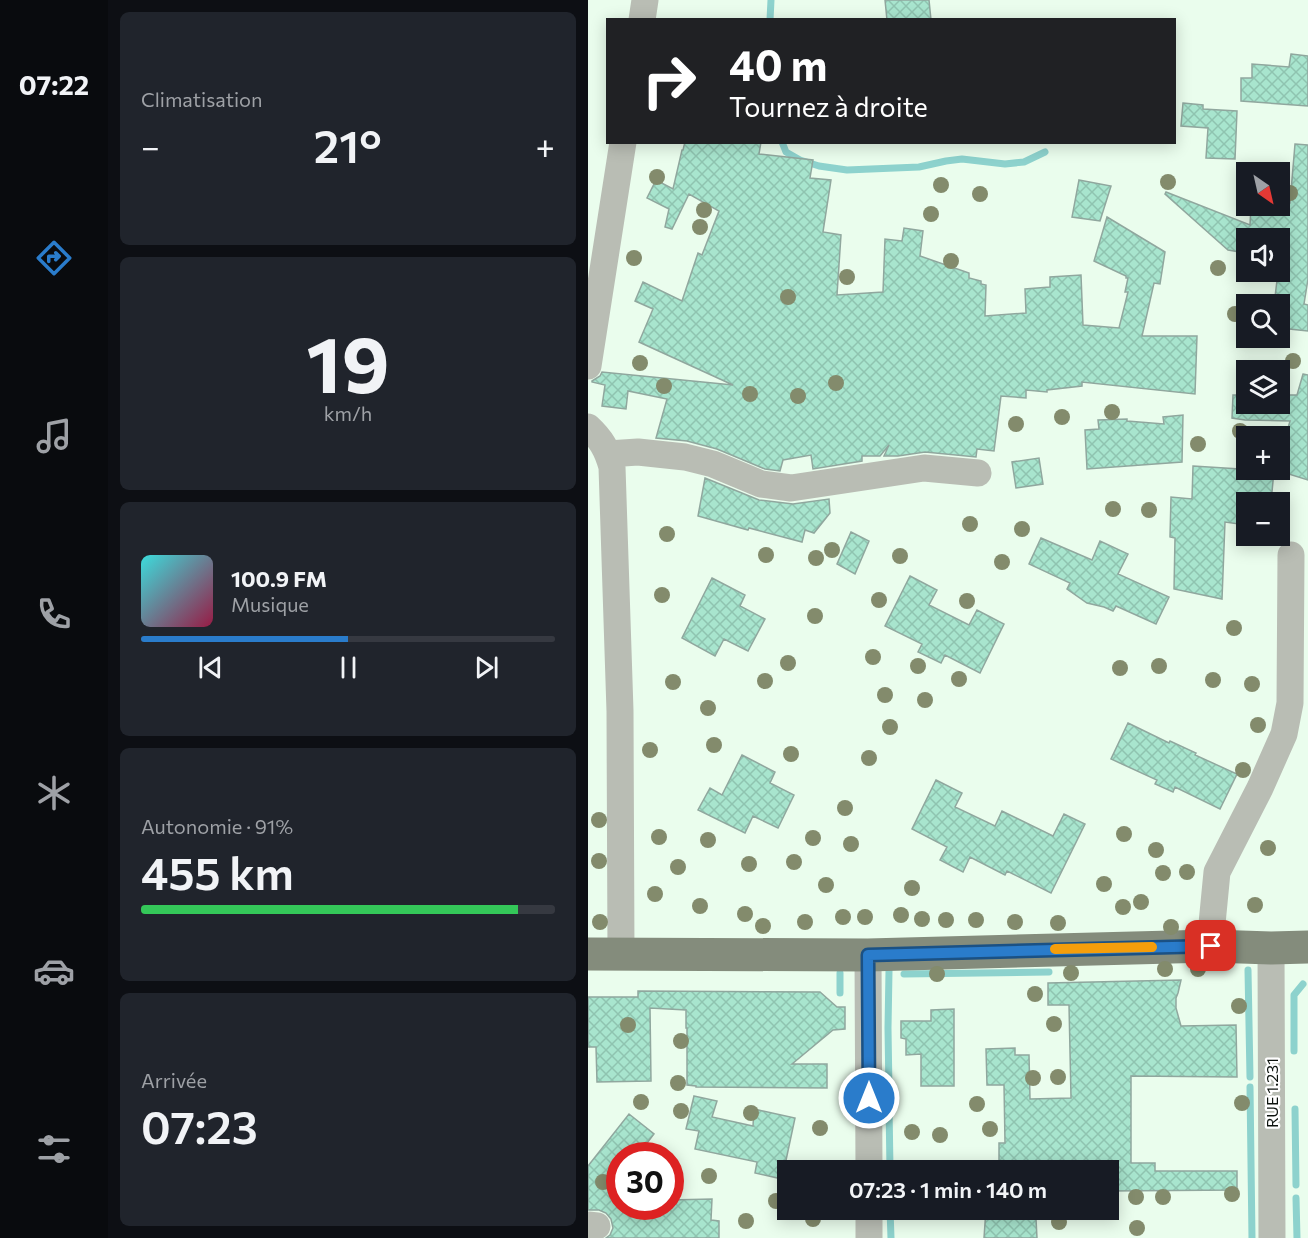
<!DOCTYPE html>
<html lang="fr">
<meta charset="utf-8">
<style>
body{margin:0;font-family:Commissioner,sans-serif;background:#20242c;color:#f1f3f6;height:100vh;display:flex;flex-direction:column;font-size:22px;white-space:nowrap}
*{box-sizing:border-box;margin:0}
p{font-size:20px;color:#9ea1a6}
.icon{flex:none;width:33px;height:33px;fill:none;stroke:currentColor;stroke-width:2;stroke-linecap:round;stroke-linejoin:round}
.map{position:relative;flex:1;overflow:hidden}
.details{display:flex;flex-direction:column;gap:12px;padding:12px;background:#0d0f14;width:480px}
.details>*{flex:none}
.top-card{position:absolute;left:18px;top:18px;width:570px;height:126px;border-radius:0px;box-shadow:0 3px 15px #0003;background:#202124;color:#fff;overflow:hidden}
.needle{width:39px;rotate:146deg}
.fabs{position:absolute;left:648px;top:162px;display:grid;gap:12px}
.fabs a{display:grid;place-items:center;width:54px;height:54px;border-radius:0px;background:#171b24;box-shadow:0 3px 15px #0003;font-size:30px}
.speed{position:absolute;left:18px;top:1142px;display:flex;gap:12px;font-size:30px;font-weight:700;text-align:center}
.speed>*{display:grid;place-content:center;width:78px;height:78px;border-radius:50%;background:#171b24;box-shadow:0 3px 15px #0003;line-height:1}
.speed .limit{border:9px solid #d22;background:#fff;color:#111}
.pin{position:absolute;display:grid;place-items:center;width:51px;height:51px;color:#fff;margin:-26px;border-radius:12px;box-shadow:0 3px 9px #0006}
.me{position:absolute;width:66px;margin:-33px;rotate:0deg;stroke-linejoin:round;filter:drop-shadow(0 0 4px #0008)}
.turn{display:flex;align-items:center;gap:21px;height:126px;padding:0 24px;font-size:27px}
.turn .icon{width:78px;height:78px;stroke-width:2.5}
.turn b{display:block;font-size:42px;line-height:51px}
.big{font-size:45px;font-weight:600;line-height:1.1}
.details .card{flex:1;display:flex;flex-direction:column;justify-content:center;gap:9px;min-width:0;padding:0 21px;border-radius:9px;background:#20242c}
.details .dial{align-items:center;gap:0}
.dial b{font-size:78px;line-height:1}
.song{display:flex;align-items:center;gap:18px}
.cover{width:72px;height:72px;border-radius:9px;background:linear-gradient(135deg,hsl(180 70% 55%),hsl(340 70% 35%))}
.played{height:6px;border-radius:3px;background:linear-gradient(90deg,#2a7ccb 50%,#363941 50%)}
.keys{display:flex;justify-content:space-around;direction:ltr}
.heat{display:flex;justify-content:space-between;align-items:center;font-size:33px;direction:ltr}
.charge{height:9px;border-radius:4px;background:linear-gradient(90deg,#34c759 91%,#363941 0)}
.trip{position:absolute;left:189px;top:1160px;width:342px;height:60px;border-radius:0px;background:#171b24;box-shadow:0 3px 15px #0003;font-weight:600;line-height:60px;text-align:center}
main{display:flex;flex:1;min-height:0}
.tab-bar{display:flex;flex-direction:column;width:108px;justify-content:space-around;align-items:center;background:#090b0e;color:#9ea1a6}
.tab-bar .icon{width:42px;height:42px}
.tab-bar .on{color:#2a7ccb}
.tab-bar b{font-size:27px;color:#f1f3f6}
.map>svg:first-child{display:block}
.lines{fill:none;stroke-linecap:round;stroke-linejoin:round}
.stream{stroke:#8dd2cd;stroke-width:7}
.building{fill:url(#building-cross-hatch);stroke:#90a79e;stroke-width:1.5}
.minor{stroke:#b9bdb4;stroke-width:27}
.major{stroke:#848c7c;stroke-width:33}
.tree{fill:#838b6c}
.route-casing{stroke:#1b5184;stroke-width:15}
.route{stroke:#2a7ccb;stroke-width:10}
.slow{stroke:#f59e0b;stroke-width:10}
.labels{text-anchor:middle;stroke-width:4.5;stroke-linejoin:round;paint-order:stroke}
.street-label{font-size:16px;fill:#0d130e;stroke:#fff}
</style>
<main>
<nav class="tab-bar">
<b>07:22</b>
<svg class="icon on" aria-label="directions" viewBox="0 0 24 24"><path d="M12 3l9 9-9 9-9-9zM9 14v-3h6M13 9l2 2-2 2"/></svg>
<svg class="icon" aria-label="music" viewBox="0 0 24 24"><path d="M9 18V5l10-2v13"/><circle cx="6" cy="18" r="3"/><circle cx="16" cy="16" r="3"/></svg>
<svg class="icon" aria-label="phone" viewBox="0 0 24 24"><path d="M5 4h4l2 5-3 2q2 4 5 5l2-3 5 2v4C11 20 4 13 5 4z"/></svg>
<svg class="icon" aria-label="climate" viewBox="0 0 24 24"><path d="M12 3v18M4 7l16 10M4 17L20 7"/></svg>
<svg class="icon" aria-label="car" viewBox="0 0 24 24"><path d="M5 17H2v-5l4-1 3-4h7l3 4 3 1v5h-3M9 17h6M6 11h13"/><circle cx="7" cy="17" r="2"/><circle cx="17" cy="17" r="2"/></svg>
<svg class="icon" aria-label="filters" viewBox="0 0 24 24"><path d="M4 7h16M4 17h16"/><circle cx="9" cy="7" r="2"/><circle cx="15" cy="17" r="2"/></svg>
</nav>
<section class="details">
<div class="card"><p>Climatisation</p>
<div class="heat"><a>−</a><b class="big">21°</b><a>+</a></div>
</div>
<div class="card dial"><b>19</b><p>km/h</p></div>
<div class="card">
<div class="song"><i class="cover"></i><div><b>100.9 FM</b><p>Musique</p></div></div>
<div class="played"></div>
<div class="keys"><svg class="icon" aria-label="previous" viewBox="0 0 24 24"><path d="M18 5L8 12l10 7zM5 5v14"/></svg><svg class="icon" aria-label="pause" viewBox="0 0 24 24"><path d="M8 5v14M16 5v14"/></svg><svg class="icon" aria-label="next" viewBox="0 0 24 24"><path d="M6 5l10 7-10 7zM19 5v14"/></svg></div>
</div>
<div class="card"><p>Autonomie · 91%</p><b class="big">455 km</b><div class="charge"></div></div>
<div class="card"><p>Arrivée</p><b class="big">07:23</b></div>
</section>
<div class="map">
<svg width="720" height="1238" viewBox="0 0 720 1238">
<defs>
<pattern id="building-cross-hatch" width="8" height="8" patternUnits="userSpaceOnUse" patternTransform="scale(1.5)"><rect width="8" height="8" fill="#a8e5ce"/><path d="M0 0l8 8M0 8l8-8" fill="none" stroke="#8fc4b0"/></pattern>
</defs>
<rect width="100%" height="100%" fill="#eafded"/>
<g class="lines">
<path class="stream" d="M182,20L183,0
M194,142L198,152L212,160L231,166L259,170L331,167L358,161L374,159L417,164L436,162L457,152
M660,970L662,1077
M252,973V993
M316,974L461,972
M706,1051V995L715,984
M662,1087L664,1238
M301,1092L300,1028L301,971
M301,1105L302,1170
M707,1109L708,1185
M708,1198L709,1238
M302,1209L303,1238"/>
</g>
<path class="building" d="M297,0H341L343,20H299Z
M703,54L720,56V106L653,101V78H664V64L701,67Z
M595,103L615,105V109L649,111L647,159L618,158L620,128L593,126Z
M97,142H173L171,154L225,160L222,178L243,180L235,232L253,235L249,295L295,292L297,239L314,241L316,228L335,231L332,256L381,273V278L393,281V284L398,285L397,316L438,313L437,289L462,287V277L493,275L495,325L531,328L540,292H537L540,278H538V276L506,261L519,217L577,252L572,284L566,283L554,336H609L607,394L494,382V386L459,390V392L438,390V398L413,396L406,451L389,449L388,457L337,452L310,456H296L301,445L292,456H274V461L225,469L223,455L195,460L192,471L177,469L129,449L99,441L68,438L79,399L40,391L38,409L14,406L17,385L4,382V381L12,376L14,372L145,385L51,342L65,309L47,301L55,282L94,301L110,253L114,255L131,211L101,194L84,229L77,227L81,209L59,198L68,180L85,189L94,150H95Z
M707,144L720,145V279L716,304L720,305V331L692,328V304H680L681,296L687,297L690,272H692V238H658V253L640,250L577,194L578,192L662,225L663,206H693L694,203H702Z
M491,180L523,186L512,221L484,217Z
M715,374L720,375V480L688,470H692V457L702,421L657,420L644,418L645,395H658V404H692V395H709Z
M595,415L594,462L499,469L497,430L511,429L510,420L539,419V421L576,424L575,417Z
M451,458L455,484L428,488L424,462Z
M605,466L686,471L683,502H658V525L637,522L634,599L586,589L587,538L582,537L583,497L604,499Z
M117,478L171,500L205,504L241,499L242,513L226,533L217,530L214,542L161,528L160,530L110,516Z
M263,532L281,541L267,574L249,564Z
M453,538L504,560L512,541L540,554L530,574L581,597L568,624L528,606L525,611L516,607L499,603L479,589L482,583L441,564Z
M322,576L349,590L341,605L381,625L389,610L416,624L392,673L357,655L353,663L330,652L334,644L297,626Z
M124,578L157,595L152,606L177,619L160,651L136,639L127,656L94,638Z
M540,723L581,743L582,741L608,753L607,755L649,774L632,809L587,787L585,792L567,784L569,780L523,759Z
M154,755L187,772L182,783L206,795L190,828L165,816L157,833L110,810L122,788L134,795Z
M348,780L374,793L367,807L407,826L414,811L465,836L476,814L497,824L463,893L419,871L417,875L382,857L375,872L352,860L359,847L324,829Z
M593,980L590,993L588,998V1008L593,1026L648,1025L649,1077L543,1076V1163H567V1171H649V1190L520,1191V1170H411V1143H417L416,1085H399L398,1049L427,1048V1055H441L442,1099L483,1098L481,1005H460V983Z
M50,991L232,992L249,1007H257V1029L245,1030L204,1064H239V1088L108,1087V1086L99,1085V1028H98V1010L62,1008L63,1081L9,1082L8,1047H0V997H50Z
M366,1009V1086H333V1054L318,1055V1039L313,1038V1021H343V1010Z
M106,1096L129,1101L124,1117L165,1126L166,1109L207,1118L194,1179L167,1173L169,1162L107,1149L111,1131L98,1129Z
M41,1114L66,1134L50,1155H32V1206H82V1200L124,1199L123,1220L131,1221V1238H18L22,1235L25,1228L23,1219L18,1213L11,1210H0V1166Z
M398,1209H445V1219H448L449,1238H396Z"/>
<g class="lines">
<path class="minor" d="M54,20L57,0
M0,366L35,142
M0,427C13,439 19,449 24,467L32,711L33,954
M20,454L50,452L97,457L125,464L173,484L203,488L336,468L390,473
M623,946V934L629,872L672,788L696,734L702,703L703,555
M683,948L684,1238
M280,955L281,1170
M281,1209V1238
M0,1225L9,1226"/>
<path class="major" d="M0,954L280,955L623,946L683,948L720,947"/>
</g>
<g class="tree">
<circle cx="69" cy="177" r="8"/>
<circle cx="580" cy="182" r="8"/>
<circle cx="353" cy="185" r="8"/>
<circle cx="702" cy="193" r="8"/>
<circle cx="392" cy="194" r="8"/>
<circle cx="116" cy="210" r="8"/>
<circle cx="343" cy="214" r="8"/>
<circle cx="112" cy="227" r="8"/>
<circle cx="46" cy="258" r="8"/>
<circle cx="363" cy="261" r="8"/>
<circle cx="630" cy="268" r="8"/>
<circle cx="259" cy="277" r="8"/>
<circle cx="200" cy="297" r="8"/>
<circle cx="647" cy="314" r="8"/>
<circle cx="705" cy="361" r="8"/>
<circle cx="52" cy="363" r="8"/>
<circle cx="248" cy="383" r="8"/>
<circle cx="76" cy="386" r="8"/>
<circle cx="162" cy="394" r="8"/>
<circle cx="210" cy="396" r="8"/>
<circle cx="524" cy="412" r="8"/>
<circle cx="474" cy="417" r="8"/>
<circle cx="428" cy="424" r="8"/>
<circle cx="652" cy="431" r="8"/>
<circle cx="610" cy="444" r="8"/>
<circle cx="525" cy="509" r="8"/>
<circle cx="561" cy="510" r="8"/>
<circle cx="382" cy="524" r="8"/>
<circle cx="434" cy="529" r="8"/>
<circle cx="79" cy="534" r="8"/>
<circle cx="244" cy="550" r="8"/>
<circle cx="178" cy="555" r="8"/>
<circle cx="312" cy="556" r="8"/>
<circle cx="228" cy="558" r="8"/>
<circle cx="414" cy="562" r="8"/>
<circle cx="74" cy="595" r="8"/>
<circle cx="291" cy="600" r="8"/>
<circle cx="379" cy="601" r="8"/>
<circle cx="227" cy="616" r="8"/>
<circle cx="646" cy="628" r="8"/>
<circle cx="285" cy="657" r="8"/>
<circle cx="200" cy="663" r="8"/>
<circle cx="330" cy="666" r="8"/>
<circle cx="571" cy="666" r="8"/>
<circle cx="532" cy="668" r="8"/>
<circle cx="371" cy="679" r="8"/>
<circle cx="625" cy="680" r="8"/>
<circle cx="177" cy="681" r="8"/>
<circle cx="85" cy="682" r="8"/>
<circle cx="664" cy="684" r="8"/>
<circle cx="297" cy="695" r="8"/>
<circle cx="337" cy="700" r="8"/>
<circle cx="120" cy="708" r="8"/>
<circle cx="670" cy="725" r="8"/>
<circle cx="302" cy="727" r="8"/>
<circle cx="126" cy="745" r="8"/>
<circle cx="62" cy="750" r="8"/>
<circle cx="203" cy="754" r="8"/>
<circle cx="281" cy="758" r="8"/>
<circle cx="655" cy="770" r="8"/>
<circle cx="257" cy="808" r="8"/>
<circle cx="11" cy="820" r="8"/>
<circle cx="536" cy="834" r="8"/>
<circle cx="71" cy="837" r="8"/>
<circle cx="225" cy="838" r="8"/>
<circle cx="120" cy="840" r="8"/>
<circle cx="263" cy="844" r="8"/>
<circle cx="680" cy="848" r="8"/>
<circle cx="568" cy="850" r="8"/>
<circle cx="11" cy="861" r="8"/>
<circle cx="206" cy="862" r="8"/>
<circle cx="161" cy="864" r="8"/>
<circle cx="90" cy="867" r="8"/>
<circle cx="599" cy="872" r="8"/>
<circle cx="575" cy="873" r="8"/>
<circle cx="516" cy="884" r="8"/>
<circle cx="238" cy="885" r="8"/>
<circle cx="324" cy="888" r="8"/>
<circle cx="67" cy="894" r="8"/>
<circle cx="553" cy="902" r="8"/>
<circle cx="667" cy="905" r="8"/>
<circle cx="112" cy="906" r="8"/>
<circle cx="535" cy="907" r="8"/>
<circle cx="157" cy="914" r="8"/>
<circle cx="313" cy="915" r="8"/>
<circle cx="255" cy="917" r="8"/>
<circle cx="277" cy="917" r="8"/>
<circle cx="334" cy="919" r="8"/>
<circle cx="358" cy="920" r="8"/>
<circle cx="388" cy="920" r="8"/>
<circle cx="12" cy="922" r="8"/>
<circle cx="217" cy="922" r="8"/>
<circle cx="427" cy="922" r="8"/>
<circle cx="470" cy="923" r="8"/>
<circle cx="175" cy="926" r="8"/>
<circle cx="583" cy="927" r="8"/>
<circle cx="577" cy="969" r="8"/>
<circle cx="610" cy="969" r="8"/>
<circle cx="483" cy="973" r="8"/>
<circle cx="349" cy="974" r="8"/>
<circle cx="447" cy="994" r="8"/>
<circle cx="651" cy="1006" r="8"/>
<circle cx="466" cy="1024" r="8"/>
<circle cx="40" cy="1025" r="8"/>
<circle cx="93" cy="1041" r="8"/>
<circle cx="470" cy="1077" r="8"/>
<circle cx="445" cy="1078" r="8"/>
<circle cx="90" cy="1083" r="8"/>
<circle cx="53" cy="1102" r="8"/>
<circle cx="654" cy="1103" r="8"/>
<circle cx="389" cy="1104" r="8"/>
<circle cx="93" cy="1111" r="8"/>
<circle cx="163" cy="1113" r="8"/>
<circle cx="232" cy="1128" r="8"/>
<circle cx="402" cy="1129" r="8"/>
<circle cx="324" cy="1132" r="8"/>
<circle cx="352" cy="1135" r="8"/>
<circle cx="121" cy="1176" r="8"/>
<circle cx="15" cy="1182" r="8"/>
<circle cx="644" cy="1194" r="8"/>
<circle cx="548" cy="1197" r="8"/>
<circle cx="575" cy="1197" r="8"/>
<circle cx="188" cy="1201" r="8"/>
<circle cx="225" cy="1219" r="8"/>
<circle cx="158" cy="1221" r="8"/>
<circle cx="471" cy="1222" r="8"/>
<circle cx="549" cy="1228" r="8"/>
</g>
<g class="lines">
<defs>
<path id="route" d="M281,1098L280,955L623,946"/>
</defs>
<use href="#route" class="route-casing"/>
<use href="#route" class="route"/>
<path class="slow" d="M467,949L564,947"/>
</g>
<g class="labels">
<g class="street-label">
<text transform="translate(684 1093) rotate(-90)" y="6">RUE 1.231</text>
</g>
</g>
</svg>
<div class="fabs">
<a><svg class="needle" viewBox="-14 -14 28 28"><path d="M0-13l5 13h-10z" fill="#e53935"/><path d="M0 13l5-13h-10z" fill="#9ea1a6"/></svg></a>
<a><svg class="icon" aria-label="sound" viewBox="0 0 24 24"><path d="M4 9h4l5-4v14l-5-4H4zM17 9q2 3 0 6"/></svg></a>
<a><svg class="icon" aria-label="search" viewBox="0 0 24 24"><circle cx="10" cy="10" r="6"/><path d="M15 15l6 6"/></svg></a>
<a><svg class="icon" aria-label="layers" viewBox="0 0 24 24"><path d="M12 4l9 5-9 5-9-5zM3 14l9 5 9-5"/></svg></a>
<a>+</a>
<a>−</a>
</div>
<div class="speed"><div class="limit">30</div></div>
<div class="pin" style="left:623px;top:946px;background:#d93025"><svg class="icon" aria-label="arrive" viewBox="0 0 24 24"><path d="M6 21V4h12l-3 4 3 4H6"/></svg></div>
<svg class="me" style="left:281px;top:1098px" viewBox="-20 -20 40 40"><circle r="17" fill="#2a7ccb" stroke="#fff" stroke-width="3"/><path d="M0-11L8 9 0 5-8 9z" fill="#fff"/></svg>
<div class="trip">07:23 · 1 min · 140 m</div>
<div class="top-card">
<div class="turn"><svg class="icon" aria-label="right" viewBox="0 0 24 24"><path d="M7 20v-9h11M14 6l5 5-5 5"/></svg><div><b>40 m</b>Tournez à droite</div></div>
</div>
</div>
</main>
